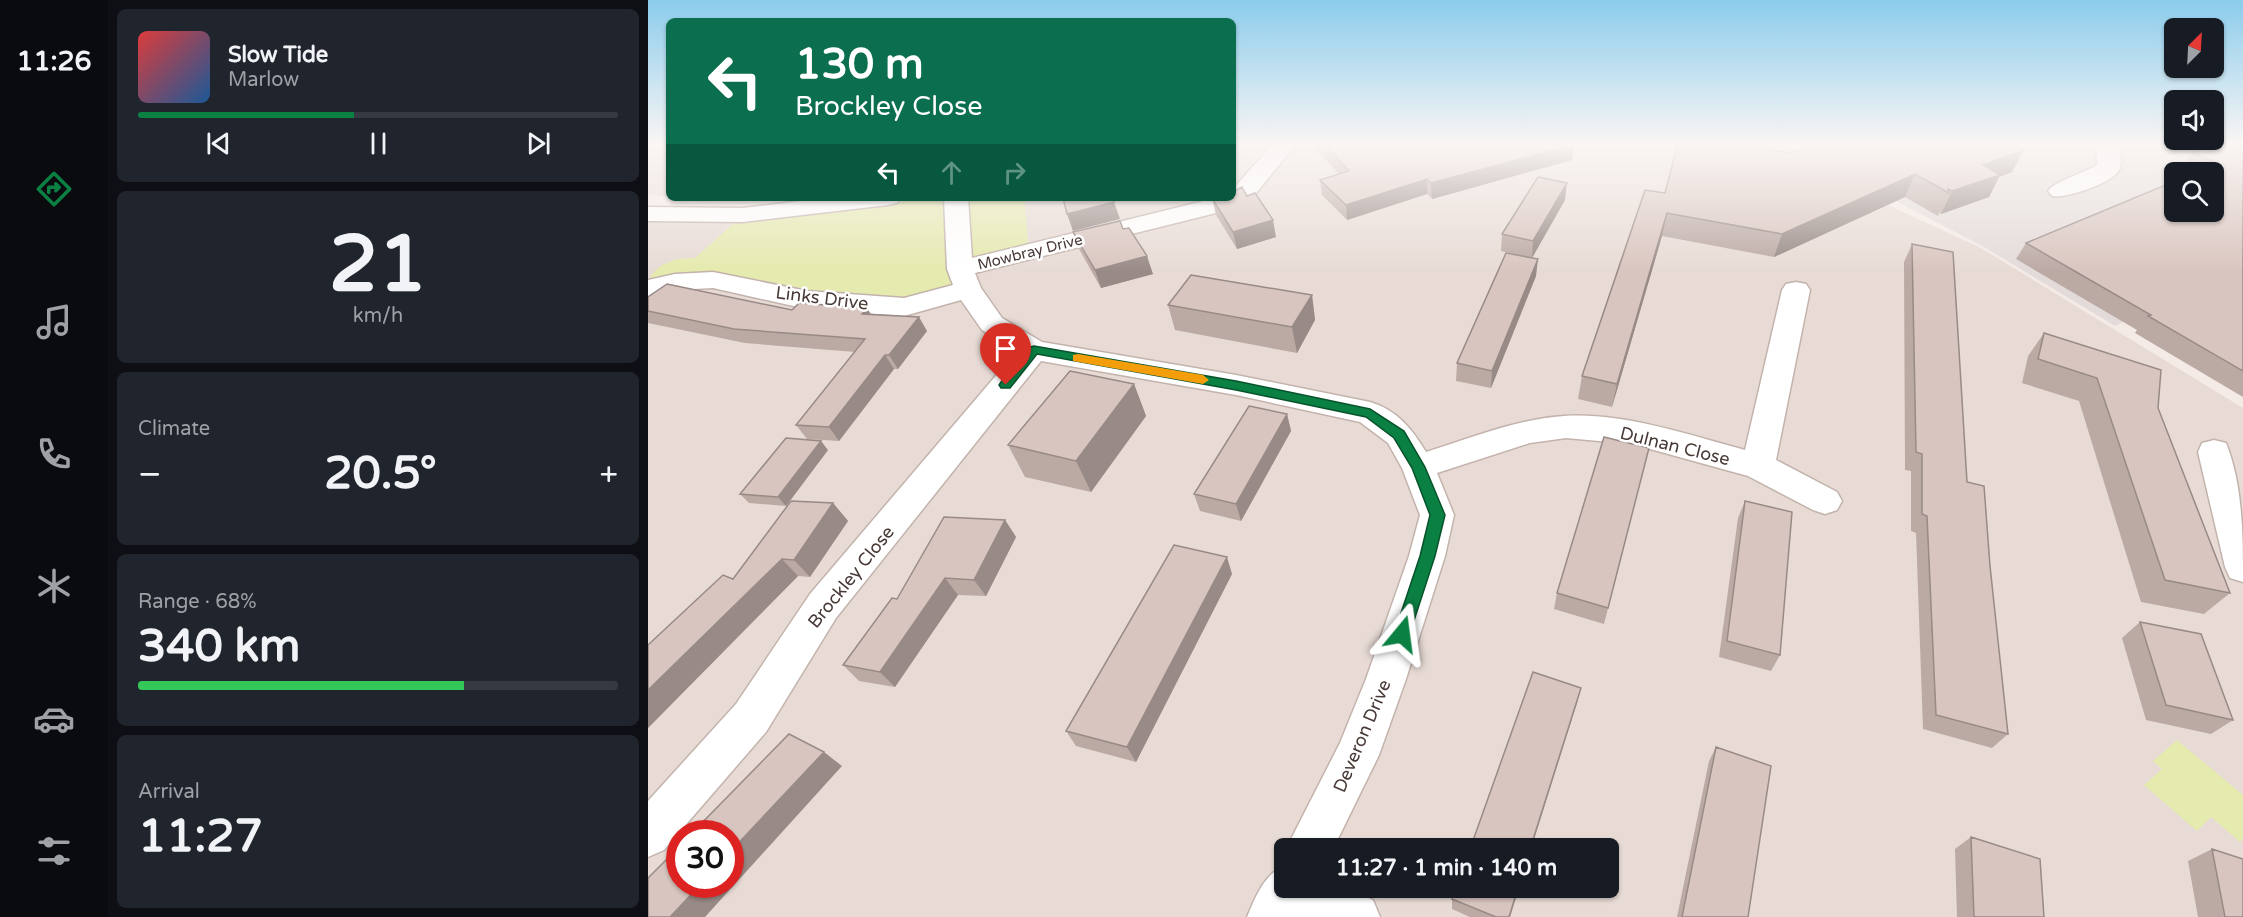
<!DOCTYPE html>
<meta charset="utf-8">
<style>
body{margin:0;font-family:"Varela Round",sans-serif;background:#20242c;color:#f1f3f6;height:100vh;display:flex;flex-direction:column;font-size:22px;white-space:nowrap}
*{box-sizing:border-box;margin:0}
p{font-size:20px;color:#9ea1a6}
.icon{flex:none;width:33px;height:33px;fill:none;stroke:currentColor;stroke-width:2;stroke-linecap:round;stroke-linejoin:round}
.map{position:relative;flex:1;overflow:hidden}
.drawer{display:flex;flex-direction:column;gap:9px;padding:9px;background:#0d0f14;width:540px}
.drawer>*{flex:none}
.hud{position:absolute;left:18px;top:18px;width:570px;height:183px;border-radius:9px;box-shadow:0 2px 4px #0004;background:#0b6e4f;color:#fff;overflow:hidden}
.needle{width:39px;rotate:24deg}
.controls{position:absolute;left:1516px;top:18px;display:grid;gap:12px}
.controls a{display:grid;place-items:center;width:60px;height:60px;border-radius:9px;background:#171b24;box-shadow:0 2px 4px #0004;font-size:30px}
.speed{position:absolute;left:18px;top:820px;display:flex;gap:12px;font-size:30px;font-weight:700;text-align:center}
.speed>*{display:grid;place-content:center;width:78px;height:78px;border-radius:50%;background:#171b24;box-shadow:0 2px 4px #0004;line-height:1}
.speed .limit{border:9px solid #d22;background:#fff;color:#111}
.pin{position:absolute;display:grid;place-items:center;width:51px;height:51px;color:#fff;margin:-62px -26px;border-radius:50% 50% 50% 0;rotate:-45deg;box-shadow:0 0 6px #0007}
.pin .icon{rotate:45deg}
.me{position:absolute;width:66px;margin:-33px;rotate:16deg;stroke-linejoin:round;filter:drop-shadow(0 0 4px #0008)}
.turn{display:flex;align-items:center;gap:21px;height:126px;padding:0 30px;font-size:27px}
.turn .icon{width:78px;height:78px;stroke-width:2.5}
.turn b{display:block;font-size:42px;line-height:51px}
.lanes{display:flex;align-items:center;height:57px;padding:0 30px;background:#0003;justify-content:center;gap:30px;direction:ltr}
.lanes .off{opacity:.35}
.big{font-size:45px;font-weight:700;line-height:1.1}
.drawer .tile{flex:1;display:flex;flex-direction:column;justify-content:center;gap:9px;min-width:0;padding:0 21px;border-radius:9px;background:#20242c}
.drawer .dial{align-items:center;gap:0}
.dial b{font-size:78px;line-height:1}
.song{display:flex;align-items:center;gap:18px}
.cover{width:72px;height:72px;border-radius:9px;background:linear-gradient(135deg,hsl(0 70% 55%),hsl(210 70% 35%))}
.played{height:6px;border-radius:3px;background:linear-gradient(90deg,#0b8043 45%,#363941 45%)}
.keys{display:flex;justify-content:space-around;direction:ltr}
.heat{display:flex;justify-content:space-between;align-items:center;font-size:33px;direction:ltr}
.charge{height:9px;border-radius:4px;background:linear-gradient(90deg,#34c759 68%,#363941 0)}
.trip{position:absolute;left:626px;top:838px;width:345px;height:60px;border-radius:9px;background:#171b24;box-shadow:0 2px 4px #0004;font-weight:700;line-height:60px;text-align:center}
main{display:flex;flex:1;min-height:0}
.dock{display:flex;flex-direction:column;width:108px;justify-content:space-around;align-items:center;background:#090b0e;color:#9ea1a6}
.dock .icon{width:42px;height:42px}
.dock .on{color:#0b8043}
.dock b{font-size:27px;color:#f1f3f6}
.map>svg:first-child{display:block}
.residential{fill:#e8dbd5;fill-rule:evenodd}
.industrial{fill:#e3dbd9;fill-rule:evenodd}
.green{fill:#e5eaae}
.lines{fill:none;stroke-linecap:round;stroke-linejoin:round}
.minor-casing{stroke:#c3b3ac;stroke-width:3}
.tertiary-casing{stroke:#c3b3ac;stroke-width:3}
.minor{fill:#fff;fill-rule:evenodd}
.tertiary{fill:#fff;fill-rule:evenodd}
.wall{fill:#bba9a4}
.shaded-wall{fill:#988a86}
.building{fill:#d9c5bf;stroke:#988a86;stroke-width:1.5}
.route{fill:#0b8043;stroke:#07532c;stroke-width:1.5}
.slow{fill:#f59e0b}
.labels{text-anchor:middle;stroke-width:5;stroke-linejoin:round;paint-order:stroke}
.far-street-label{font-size:15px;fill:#483a36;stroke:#fff}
.street-label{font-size:18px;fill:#483a36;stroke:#fff}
</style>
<main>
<nav class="dock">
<b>11:26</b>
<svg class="icon on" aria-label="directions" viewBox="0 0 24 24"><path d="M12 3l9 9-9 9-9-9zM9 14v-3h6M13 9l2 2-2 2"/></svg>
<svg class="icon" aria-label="music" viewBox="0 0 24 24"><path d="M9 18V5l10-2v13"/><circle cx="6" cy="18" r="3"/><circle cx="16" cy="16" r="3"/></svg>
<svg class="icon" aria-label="phone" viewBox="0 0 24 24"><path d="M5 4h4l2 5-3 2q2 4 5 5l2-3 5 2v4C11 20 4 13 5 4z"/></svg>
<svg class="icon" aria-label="climate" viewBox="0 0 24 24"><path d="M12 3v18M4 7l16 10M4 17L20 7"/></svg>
<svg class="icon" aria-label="car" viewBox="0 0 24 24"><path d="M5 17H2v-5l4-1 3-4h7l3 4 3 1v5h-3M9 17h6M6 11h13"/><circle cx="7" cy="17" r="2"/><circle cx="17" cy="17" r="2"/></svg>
<svg class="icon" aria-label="filters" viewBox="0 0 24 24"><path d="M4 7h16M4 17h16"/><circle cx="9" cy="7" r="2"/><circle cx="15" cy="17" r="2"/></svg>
</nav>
<section class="drawer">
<div class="tile">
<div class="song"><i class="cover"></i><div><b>Slow Tide</b><p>Marlow</p></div></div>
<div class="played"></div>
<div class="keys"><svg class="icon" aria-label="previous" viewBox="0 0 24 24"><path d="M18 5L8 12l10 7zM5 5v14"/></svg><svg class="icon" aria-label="pause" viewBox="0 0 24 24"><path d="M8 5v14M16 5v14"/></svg><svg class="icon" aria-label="next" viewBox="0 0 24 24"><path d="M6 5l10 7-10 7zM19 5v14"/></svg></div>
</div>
<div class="tile dial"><b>21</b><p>km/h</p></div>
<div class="tile"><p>Climate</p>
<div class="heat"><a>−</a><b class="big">20.5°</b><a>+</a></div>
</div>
<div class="tile"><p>Range · 68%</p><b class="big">340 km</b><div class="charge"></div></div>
<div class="tile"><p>Arrival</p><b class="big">11:27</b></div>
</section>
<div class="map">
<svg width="1595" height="917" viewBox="0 0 1595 917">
<rect width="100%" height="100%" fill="#f4ebe7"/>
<path class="residential" d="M0,144H21V196L0,195Z
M585,144H1137L1162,169L1333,248L1595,408V917H0V215L39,222L109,224L306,198H585ZM32,834H82V885H32ZM636,849H960V888H636Z"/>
<path class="industrial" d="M1195,144H1595V261L1467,326L1336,247L1183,167ZM1527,172H1566V212H1527Z"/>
<path class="green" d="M240,198H376L381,252L313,269L320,289L256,307L65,280L7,282L3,275L14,265L29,259L47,258L95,215Z
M1529,740L1595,795V838L1592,842L1563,817L1549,831L1496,785L1514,769L1505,761Z"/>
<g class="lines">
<defs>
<path id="minor" d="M625,144H648L605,197L584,209L327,273L333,288L354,318L394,342L588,375L722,402C749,410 764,429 778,452C823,438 869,419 916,416C975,412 1041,435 1097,450L1134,290L1138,284L1148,282L1158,284L1162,290L1128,460L1189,492L1194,501L1189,510L1177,514L1165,510L1100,476L984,444L918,438L882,443L789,473L806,515L797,556L758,679L731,755L685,849H638L692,743L718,679L761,556L772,515L754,468L740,443L712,422L588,395L393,361L188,618L118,732L16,850L0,857V801L88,704L162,594L368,352L334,330L313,300L256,316L159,309L65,288L27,290L0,296V280L27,274L65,272L159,291L256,298L305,285L299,269L296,198H320L324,258L568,198H585V189Z
M1448,144H1470C1472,151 1474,161 1472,168C1467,183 1417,199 1404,196L1400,191C1407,181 1436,173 1449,165Z
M1566,440L1578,443C1595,485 1595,536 1595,582L1582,578L1577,567L1550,452L1554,443Z
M636,866V888H698L725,900L732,917H599C607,898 616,874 636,866Z"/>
<path id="tertiary" d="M178,198H252L249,203L240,205L95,222L0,221V207L95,208Z"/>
</defs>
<use href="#minor" class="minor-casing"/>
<use href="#tertiary" class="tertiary-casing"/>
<use href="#minor" class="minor"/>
<use href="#tertiary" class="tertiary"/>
</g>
<path class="wall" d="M666,144H924L925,145L924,160L784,199L779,194L699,220L674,195L672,180L691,174L666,147Z
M1166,144H1377L1371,147L1364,172L1351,177L1341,197L1293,214L1291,213L1290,216L1257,197L1126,257L1014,236L964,407L930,399L934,376L1017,193L1102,147L1141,153Z
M1595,144V397L1487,333L1489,330L1368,259L1378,243L1566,172H1544L1533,168L1544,152Z
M599,196L628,237L589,249L568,215L564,198Z
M917,200L884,258L888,276L843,388L808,381L809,363L874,256L853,251L854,234Z
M475,229L505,274L453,288L431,249L425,232Z
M1264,244L1319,482L1342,566L1360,734L1344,748L1275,729L1268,533L1263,531V471L1257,470L1256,262Z
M664,295L667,320L649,353L527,330L520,305Z
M0,297L144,310L222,314L279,331L250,369H246L191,441L159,439L148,425L207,352L97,343L0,323Z
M1396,333L1510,408L1582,593L1556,614L1493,602L1431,401L1374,383L1380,356Z
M486,384L498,416L443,492L377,477L360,445Z
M639,414L643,431L593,521L552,511L546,494Z
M1001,448L956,624L906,609L909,593Z
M180,450L138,506L101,503L92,494Z
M1097,501L1132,655L1123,671L1071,657L1090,518Z
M185,503L200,521L162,577L150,576L0,728V645L85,579Z
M357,520L368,537L338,596L310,595L247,687L211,681L195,665L249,599Z
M584,574L488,762L428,746L418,731Z
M1492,622L1585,720L1563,734L1498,720L1474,638Z
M1068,747L1100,917H1029L1061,761Z
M1323,837L1396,917H1309L1307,849Z
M1564,849L1595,917H1550L1540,861Z
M804,899L862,917H822L804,909Z"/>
<path class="shaded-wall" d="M1349,144H1377L1342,158Z
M925,145L924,160L784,199L783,183Z
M1376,150L1364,172L1351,177L1341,197L1293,214L1304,191L1335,165Z
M1267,174L1257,197L1126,257L1134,234Z
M779,179V194L699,220L698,205Z
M919,183L917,200L884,258L885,241Z
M466,202L472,219L425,231L419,214Z
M1019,213L1014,236L964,407L969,384Z
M625,220L628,237L589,249L585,232Z
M499,256L505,274L453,288L447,270Z
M890,259L888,276L843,388L844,371Z
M664,295L667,320L649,353L644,327Z
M219,308L228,322L214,314Z
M271,317L279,331L250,369L241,355Z
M237,355L246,369L191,441L181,427Z
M486,384L498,416L443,492L428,461Z
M639,414L643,431L593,521L588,504Z
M173,441L180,450L138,506L130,497Z
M185,503L200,521L162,577L146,560Z
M357,520L368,537L338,596L326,580Z
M579,557L584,574L488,762L479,747Z
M134,559L150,576L0,728V690Z
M297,578L310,595L247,687L232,672Z
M933,688L929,703L883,849H882Z
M176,752L194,766L57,917H22L52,885H82V852Z
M870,888H871L862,917H861Z"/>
<path class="building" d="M676,144H924L925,145L783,183L779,179L698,205L672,180L701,171Z
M1030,144H1100L1102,147L1141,153L1166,144H1366L1376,150L1335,165L1352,175L1304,191L1300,189L1301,193L1267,174L1134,234L1019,213L969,384L934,376L997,190L1017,193Z
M1564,144H1595V371L1500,316L1503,315L1378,243L1527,181V212H1566V172H1546L1569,163L1544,152Z
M890,177L919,183L885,241L854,234Z
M594,187L599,196L607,193L625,220L585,232L564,198H585V192Z
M415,198H465L466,202L419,214Z
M472,221L475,229L481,228L499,256L447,270L425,232Z
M1264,244L1305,252L1319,482L1336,486L1342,566L1360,734L1288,715L1279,516L1274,514V454L1268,452Z
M858,253L890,259L844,371L809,363Z
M543,275L664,295L644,327L520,305Z
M19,284L144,310L151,303L219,308L214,314L271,317L241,355H237L181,427L148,425L217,339L86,329L0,311V297Z
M1396,333L1513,370L1510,408L1582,593L1517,580L1449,378L1390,359Z
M422,371L486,384L428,461L360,445Z
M601,406L639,414L588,504L546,494Z
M956,437L1001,448L960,608L909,593Z
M138,438L173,441L130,497L92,494Z
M143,501L185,503L146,560L134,559L0,690V645L75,575L85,579Z
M1097,501L1144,512L1132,655L1079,641Z
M296,517L357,520L326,580L297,578L232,672L195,665L244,598L249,599Z
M526,545L579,557L479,747L418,731Z
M1492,622L1553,634L1585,720L1518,705Z
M885,672L933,688L882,849H822Z
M141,734L176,752L82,852V834H43Z
M1068,747L1123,766L1100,917H1034Z
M1323,837L1392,859L1396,917H1326Z
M32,846V885H52L22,917H0V878Z
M1564,849L1595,859V917H1577Z
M808,888H870L861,917H848L804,899Z"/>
<linearGradient id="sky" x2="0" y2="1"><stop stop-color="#8bccec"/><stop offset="0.53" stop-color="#faf6f4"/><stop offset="1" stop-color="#faf6f4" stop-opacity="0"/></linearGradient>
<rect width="1595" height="272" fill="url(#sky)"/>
<path class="route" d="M386,346L588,381L722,409L756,431L777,467L797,515L787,556L760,639L754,641L748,639L746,634L772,556L782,515L764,468L746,438L718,417L588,390L389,354L362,388H353L351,385L353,382L382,347Z"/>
<path class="slow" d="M430,354L555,375L561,380L555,384L425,361V355Z"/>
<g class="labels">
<g class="far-street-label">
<text transform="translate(382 252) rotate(-14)" y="5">Mowbray Drive</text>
</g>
<g class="street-label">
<text transform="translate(174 298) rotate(7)" y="6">Links Drive</text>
<text transform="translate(1027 446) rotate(14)" y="6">Dulnan Close</text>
<text transform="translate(203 577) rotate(-51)" y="6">Brockley Close</text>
<text transform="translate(714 736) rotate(-67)" y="6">Deveron Drive</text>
</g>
</g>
</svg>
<div class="controls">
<a><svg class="needle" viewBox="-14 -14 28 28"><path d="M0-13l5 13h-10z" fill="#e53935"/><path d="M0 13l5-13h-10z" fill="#9ea1a6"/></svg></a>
<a><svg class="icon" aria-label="sound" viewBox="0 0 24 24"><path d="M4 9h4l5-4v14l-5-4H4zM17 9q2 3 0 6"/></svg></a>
<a><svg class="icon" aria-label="search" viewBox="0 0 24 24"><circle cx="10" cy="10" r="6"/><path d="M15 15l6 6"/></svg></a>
</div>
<div class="speed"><div class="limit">30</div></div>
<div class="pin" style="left:358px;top:385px;background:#d93025"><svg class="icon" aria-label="arrive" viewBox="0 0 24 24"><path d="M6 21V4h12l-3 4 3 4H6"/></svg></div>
<svg class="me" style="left:754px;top:634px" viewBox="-20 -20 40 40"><path d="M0-17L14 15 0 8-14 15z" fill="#0b8043" stroke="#fff" stroke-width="4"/></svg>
<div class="trip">11:27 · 1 min · 140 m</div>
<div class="hud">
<div class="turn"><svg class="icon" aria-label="left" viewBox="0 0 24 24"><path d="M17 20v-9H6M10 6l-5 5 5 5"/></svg><div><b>130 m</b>Brockley Close</div></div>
<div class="lanes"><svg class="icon" aria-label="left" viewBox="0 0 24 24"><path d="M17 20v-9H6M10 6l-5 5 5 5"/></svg><svg class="icon off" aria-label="ahead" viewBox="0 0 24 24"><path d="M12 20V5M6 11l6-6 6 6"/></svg><svg class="icon off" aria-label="right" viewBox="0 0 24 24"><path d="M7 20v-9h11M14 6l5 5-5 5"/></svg></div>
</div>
</div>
</main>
